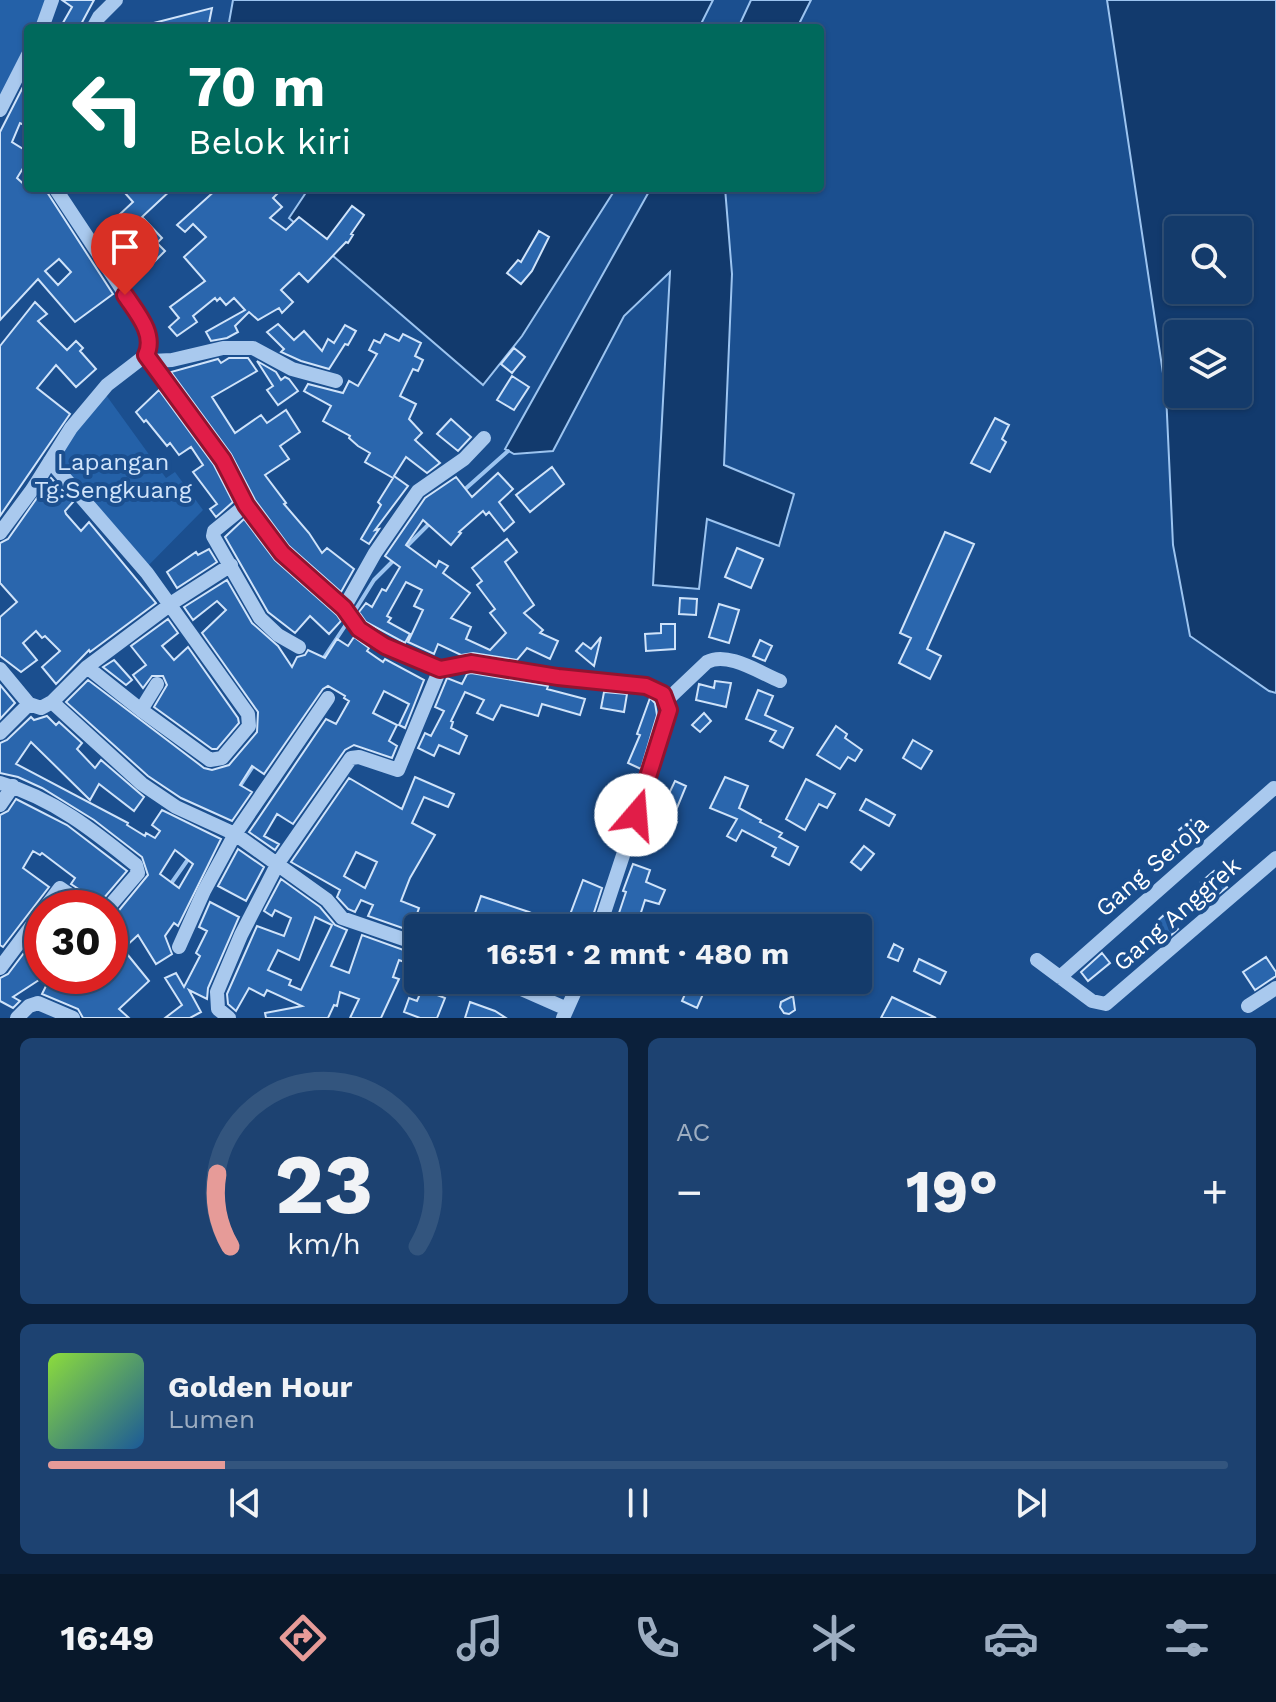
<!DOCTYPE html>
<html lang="id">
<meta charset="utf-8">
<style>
body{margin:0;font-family:"Work Sans",sans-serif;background:#1d4271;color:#f1f3f6;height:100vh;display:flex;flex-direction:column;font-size:30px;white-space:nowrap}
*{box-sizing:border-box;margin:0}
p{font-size:26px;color:#9dadc1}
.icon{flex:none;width:44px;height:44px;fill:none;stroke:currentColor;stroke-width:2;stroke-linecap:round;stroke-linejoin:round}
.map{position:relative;height:1018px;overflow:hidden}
.drawer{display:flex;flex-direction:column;gap:20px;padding:20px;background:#0b203b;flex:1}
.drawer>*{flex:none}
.banner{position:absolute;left:24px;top:24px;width:800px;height:168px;border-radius:8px;box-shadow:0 2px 6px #0004,0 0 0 2px #33557e;background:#00695c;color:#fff;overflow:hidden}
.controls{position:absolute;left:1164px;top:216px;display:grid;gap:16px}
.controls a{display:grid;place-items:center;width:88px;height:88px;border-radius:8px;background:#143b6b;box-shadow:0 2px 6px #0004,0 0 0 2px #33557e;font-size:40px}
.speed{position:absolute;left:24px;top:890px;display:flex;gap:16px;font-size:40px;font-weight:700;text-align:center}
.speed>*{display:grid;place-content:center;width:104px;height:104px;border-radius:50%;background:#143b6b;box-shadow:0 2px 6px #0004,0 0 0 2px #33557e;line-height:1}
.speed .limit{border:12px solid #d22;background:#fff;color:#111}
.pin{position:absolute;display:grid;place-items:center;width:68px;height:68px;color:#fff;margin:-82px -34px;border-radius:50% 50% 50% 0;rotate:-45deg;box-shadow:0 0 8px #0007}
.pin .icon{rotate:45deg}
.me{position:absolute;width:88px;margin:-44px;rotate:18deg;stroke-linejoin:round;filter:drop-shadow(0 0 6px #0008)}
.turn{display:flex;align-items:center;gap:28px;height:168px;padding:0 32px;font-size:36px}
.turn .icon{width:104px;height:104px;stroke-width:2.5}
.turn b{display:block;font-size:56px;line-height:68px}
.big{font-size:60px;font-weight:700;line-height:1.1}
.drawer .widget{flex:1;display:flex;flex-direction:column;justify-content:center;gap:12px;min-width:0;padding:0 28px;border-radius:12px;background:#1d4271}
.drawer .dial{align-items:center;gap:0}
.dial svg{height:208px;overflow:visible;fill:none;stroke:#33557e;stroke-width:7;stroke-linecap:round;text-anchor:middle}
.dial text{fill:#f1f3f6;stroke:none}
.song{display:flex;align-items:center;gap:24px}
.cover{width:96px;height:96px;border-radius:12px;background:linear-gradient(135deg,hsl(90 70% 55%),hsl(210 70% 35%))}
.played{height:8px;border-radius:4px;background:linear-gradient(90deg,#e69b98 15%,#33557e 15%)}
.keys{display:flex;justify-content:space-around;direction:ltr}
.heat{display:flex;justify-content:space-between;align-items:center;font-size:44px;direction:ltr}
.drawer .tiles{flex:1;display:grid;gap:20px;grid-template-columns:1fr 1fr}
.widget:last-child{grid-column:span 2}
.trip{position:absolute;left:404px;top:914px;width:468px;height:80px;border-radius:8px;background:#143b6b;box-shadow:0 2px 6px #0004,0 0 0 2px #33557e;font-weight:700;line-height:80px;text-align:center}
.menu{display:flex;height:128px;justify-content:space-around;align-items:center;background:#08182b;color:#9dadc1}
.menu .icon{width:56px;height:56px}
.menu .on{color:#e69b98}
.menu b{font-size:36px;color:#f1f3f6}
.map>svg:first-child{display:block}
.green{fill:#2461a8}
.water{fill:#123a6d;stroke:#9cc4f0;stroke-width:2;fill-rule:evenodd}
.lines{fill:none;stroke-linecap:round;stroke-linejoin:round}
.stream{stroke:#9cc4f0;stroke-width:4}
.building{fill:#2a66ad;stroke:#cfe3fa;stroke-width:2;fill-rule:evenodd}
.minor{stroke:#a9c9ee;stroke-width:14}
.route-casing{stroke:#92132f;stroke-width:20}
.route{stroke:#e11d48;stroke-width:14}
.labels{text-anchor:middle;stroke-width:8;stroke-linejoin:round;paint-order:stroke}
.park-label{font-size:24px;fill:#cfe3fa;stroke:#1b4f8f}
.street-label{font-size:24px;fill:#fff;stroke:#1b4f8f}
</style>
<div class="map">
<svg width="1276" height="1018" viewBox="0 0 1276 1018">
<rect width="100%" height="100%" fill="#1b4f8f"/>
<path class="green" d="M0,0H49L40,28H28V49L0,99Z
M106,395L166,478L175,472L203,510L141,573L50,469L71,432Z"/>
<path class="water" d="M233,0H713L699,28H228Z
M751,0H811L797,28H738Z
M1107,0H1276V693L1269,691L1190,636L1173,545L1166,393ZM1238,230V290H1178V230ZM1178,334H1238V394H1178Z
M309,188H616L522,336L483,385L289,218Z
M651,188H725L732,274L724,465L794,494L779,546L707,519L699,589L653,585L670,272L624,316L553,451L514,454L505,449Z"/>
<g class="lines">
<path class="stream" d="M463,491L508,451
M406,547L431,522
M354,612L374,580L395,559
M323,659L349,620
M238,789L255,763
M170,885L189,858"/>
</g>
<path class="building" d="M62,0H94L79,28H60L72,7Z
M212,8L208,28H147L146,25Z
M28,77V127L20,123L12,142L28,152V160L17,178L28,188L45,189L113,294L75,322L38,279L0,320V132ZM59,259L71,272L58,285L45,271Z
M130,188H173L142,217L162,238L157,243L165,251L141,275L133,267L129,271L116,257L114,259L97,233L102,227L104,229L133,202L125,193Z
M218,188H283L273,198L282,207L270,218L286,230L299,217L327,239L352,206L364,215L351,234L353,235L348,243L346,242L308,282L299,273L281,290L293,302L282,313L279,308L258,320L249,312L235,326L238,332L227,338L211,341L206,332L245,310L234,298L226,305L220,298L217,301L215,298L193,316L197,322L177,336L169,327L179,318L170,307L205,281L184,257L206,237L193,224L185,232L177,225Z
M539,231L549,237L532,271L521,284L507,273L518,260L521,262Z
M35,302L47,314L38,321L67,350L76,341L83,348L80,351L96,369L76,387L56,365L37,388L70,414L0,516V346Z
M278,324L294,340L304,331L322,351L328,339L334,343L345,325L356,331L348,345L345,344L329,369L301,361L281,352L284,349L267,332Z
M385,334L399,341L403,334L421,343L415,356L423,360L418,371L413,369L400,396L416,404L409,419L422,433L415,440L440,463L427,473L406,457L394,476L408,486L375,530L379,529L369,544L361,539L381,505L378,502L393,478L365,462L370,453L358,446L349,438L350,436L323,421L331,406L304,391L308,384L343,393L349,381L358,386L377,354L369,350L374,340L380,343Z
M514,348L525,357L512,373L501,364Z
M229,358H248L257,371L212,397L235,433L261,415L267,423L286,410L300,432L280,446L289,459L265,475L286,503L284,504L309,533L322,553L327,548L354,569L341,592L289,546L255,500L231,454L171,372L218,359L221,363Z
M257,361L276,372L281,380L285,377L289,379L298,391L278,405L267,390L273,386Z
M512,376L529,387L514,410L497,400Z
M159,390L214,465L233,502L216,517L210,509L217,504L193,472L203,465L191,447L179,455L170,443L167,446L146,420L144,422L136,412Z
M995,418L1009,425L1002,439L1006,442L990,472L971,463Z
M451,419L471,437L458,451L437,434Z
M552,467L564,484L530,512L516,495Z
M498,473L513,489L499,502L514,522L504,531L489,512L486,515L483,511L459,532L461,533L451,545L423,520L406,545L436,567L439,561L448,566L443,573L470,593L451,618L471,627L466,639L490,650L506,633L490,613L495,609L477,585L482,581L472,568L507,539L517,552L505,562L534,605L524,613L543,630L540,633L558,641L550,659L527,648L517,660L473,653L461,655L438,644L434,654L408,642L423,610L414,606L422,590L406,582L387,616L391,618L388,622L410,634L405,643L366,622L359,612L366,603L372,607L382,589L386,591L400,567L385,556L425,498L456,477L472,497Z
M51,478L73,502L65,511L66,514L81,531L89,522L156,603L90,652L89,650L56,684L42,667L60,651L45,636L42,638L36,631L23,643L37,660L21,672L0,656V617L17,602L0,583V543L8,539Z
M244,519L275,560L337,615L341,621L329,634L310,616L295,633L268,612L225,537Z
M945,532L974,544L927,649L941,656L930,679L899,663L911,638L900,633Z
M737,548L763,559L751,588L725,577Z
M209,549L217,562L177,588L167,572L196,552L198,555Z
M227,580L252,623L278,646L292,667L297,657L305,655L308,650L325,658L337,639L348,646L354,637L369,648L367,651L383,662L385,659L424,680L405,728L399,725L409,704L384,691L373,713L397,725L389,741L397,746L392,758L354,745L345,750L293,824L277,814L264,836L279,844L275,850L249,832L326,719L336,724L349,701L344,698L345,696L328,686L323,689L264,774L252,766L240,785L252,792L232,821L181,798L148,776L66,702L88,680L204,768L212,770L229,765L257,732L258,712L202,633L226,610L217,601L193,620L184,607Z
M680,598L697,599L696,615L679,614Z
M719,604L739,610L729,643L709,637Z
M168,619L178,633L162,646L174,660L188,647L238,718L239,723L217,749H212L154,707L167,685L163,676H152L143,688L133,675L146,665L131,646Z
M661,624H675V649L646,651L645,634L661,633Z
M601,637L594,666L576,651L583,643L591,649Z
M760,640L772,646L765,661L753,656Z
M114,660L132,680L126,685L103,667Z
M471,673L548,686L547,689L585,699L580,715L542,704L538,716L501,705L493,720L477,713L484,700L465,692L451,721L453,722L451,728L467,736L459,754L439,745L434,756L418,748L425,733L431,736L444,711L435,707L447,678L462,684L467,674Z
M715,681L731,683L726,707L696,700L699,684L714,688Z
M0,685L15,703L0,719Z
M758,690L773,696L765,715L793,728L783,748L770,741L776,731L746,719Z
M604,692L627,694L624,712L601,708Z
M650,698L655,703L657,715L641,769L628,763L640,735L637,734Z
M704,713L711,721L700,732L692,725Z
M47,716L56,725L59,722L82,743L77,749L95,768L101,760L144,797L134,811L99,784L90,800L31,742L16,764L128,823L127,825L145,836L146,833L155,838L160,831L152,825L162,810L221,839L178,926L174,923L165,936L172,954L156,964L138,935L123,949L149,981L119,1009L129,1018H83L78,1009L42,994L51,976H110V918L116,914L148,875L142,857L94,820L42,788L18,777L0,773V743L7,740L31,717L34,720ZM175,850L193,864L179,888L160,874Z
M836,726L847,734L845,738L862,750L855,761L848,757L840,769L817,755Z
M913,740L932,751L921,769L903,758Z
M415,777L454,794L448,807L424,797L412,823L435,835L410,878L401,901L419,908L411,931L368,916L373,905L361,900L355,912L348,909L337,897L340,890L291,862L349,778L402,809ZM356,852L377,862L365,888L344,876Z
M725,777L748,786L739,808L761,820L760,822L782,833L779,837L798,847L789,865L772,856L776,848L742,830L736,841L727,836L737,819L710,808Z
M806,779L835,794L827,808L819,804L805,830L786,819Z
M675,781L686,786L672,820L677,822L672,833L654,825Z
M16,799L67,825L127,871L98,905L95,900L71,884L75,878L42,853L40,855L33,851L23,868L49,887L3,947L0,945V815L8,811Z
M866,799L895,815L889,826L860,810Z
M1191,820L1203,835L1191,845L1179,830Z
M864,846L874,854L861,870L851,862Z
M238,849L264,867L246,901L218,886Z
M633,864L650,870L646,882L665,890L659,904L645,900L636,928H614L626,892L623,891Z
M1214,871L1227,887L1215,897L1201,882Z
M281,879L320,907L335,925L347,930L331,966L349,973L362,935L412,953L407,963L399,960L393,977L399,979L381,1018H350L359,999L340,992L337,1006L334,1005L328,1018H266L265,1013L302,1006L267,990L264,996L249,988L236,1011L228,1004L227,994L257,926L284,936L291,918L275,910L272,916L264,911ZM315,917L332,925L301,990L289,985L291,980L268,970L278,950L299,960Z
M583,880L602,888L589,928H565Z
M481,896L529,912L564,928H494L496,923L474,916Z
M210,902L239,917L208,988L207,999L189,990L201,1012L190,1018H165L182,1005L165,978L176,973L184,987L200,956L196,953L207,931L199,927Z
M1164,915L1178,929L1168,938L1154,924Z
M42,929V978L13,997L20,1001L13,1008L0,1001V978L8,974Z
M894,944L903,949L898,961L888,957Z
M1102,953L1110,963L1088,981L1081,972Z
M1266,957L1276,972V976L1255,990L1243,972Z
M919,959L946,972L940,984L914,971Z
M526,980H569L564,990L551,984L548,990Z
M590,980H622L618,993L589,985Z
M691,980H709L697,1008L682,1001Z
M786,980H814L805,990L794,994Z
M422,989L445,998L437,1018H420L404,1012L409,998L417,1001Z
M793,996L795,1010L789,1014L784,1013L780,1007L781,1002Z
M892,997L936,1018H881Z
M470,1002L495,1011L506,1018H465Z"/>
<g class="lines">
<path class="minor" d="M42,28L52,0
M93,28L99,17L116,0
M0,110L28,55
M55,188L141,318C147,331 153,342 146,355
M151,361L172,360L223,348H253L292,369L336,381
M50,461L147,573L248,714L249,726L222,758L210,760L141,710L157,684
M246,505L214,531L213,536L260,618L278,635L299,647
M0,533L32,490L71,428L107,385L146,355L223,460L246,505L282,553L344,608L359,629L385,646L440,669L471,663L558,677L646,686C671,693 669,709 664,731L599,928
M344,608L375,553L418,491L464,459L484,438
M87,667L141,710
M0,669L29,704L41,708L52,702L142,784L176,807L235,834L327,900L342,918L418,944
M667,700L707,662C728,651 760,673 780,681
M52,702L87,667L175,601L231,565
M0,733L29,704
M0,783C53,798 94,831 136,865L138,873L108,908
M0,805L13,786
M45,908L60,888L89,908
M179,947L204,891L235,834L328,698
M1037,960L1092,1001L1106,1004L1276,858
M0,968L42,912
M1060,977L1274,788L1276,789
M501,980L567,1009
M1248,1006L1276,988
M17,1018L29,1006L38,1003L73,1018
M229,1018L218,1009L217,992L241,935L278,863L351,758L359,757L398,770L440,669
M563,1018L580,980"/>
</g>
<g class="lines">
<defs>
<path id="route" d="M125,295C137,313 156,334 146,355L223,460L246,505L282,553L344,608L359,629L385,646L440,669L471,663L558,677L646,686L663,694L669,710L636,815"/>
</defs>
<use href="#route" class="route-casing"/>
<use href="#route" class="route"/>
</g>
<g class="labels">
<g class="park-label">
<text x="113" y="470">Lapangan<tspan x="113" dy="28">Tg.Sengkuang</tspan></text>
</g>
<g class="street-label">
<text transform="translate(1152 866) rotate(-41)" y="8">Gang Seroja</text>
<text transform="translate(1177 914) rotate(-41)" y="8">Gang Anggrek</text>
</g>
</g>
</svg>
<div class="controls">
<a><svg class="icon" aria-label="search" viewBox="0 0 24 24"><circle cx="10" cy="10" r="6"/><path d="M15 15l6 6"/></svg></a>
<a><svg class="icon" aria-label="layers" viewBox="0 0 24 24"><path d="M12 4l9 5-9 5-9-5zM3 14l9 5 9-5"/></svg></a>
</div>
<div class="speed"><div class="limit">30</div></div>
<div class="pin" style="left:125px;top:295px;background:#d93025"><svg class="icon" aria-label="arrive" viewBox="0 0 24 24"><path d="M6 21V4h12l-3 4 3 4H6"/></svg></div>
<svg class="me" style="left:636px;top:815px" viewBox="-20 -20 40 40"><circle r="19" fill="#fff"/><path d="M0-13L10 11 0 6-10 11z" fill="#e11d48"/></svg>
<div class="trip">16:51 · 2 mnt · 480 m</div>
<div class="banner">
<div class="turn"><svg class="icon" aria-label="left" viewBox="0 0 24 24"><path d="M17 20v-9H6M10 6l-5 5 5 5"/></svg><div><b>70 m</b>Belok kiri</div></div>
</div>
</div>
<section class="drawer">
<div class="tiles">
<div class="widget dial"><svg viewBox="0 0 100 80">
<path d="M14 69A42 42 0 1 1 86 69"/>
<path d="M14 69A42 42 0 0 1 9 41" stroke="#e69b98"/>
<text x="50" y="56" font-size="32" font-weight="700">23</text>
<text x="50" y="72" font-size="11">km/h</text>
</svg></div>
<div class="widget"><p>AC</p>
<div class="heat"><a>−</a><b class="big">19°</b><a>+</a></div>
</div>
<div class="widget">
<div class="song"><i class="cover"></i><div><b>Golden Hour</b><p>Lumen</p></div></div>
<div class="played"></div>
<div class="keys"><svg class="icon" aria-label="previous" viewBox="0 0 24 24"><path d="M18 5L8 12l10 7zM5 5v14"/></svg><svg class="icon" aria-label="pause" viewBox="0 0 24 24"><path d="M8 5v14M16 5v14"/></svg><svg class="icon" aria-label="next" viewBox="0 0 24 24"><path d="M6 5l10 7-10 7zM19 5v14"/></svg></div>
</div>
</div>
</section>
<nav class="menu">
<b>16:49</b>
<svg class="icon on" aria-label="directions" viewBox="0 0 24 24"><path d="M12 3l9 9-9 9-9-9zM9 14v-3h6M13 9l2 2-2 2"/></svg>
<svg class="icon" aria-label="music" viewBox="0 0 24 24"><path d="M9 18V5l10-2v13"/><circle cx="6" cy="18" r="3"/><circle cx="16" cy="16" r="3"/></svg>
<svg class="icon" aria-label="phone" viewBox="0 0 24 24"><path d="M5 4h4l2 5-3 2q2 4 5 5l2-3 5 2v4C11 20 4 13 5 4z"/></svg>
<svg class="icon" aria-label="climate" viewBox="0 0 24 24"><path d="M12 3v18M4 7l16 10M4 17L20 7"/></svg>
<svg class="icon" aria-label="car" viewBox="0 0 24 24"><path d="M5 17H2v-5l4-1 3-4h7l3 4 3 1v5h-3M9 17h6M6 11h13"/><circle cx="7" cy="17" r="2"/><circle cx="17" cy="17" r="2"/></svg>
<svg class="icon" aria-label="filters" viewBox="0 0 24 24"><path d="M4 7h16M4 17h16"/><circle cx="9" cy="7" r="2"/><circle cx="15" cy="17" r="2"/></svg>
</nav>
